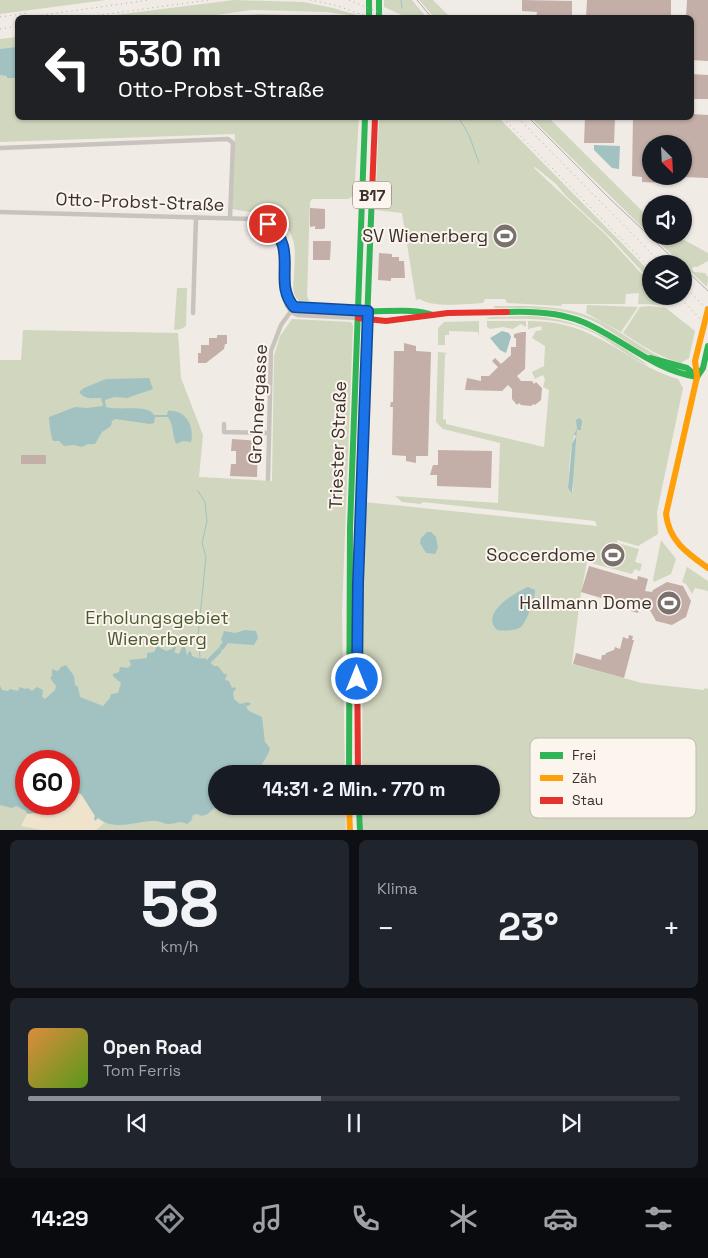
<!DOCTYPE html>
<html lang="de">
<meta charset="utf-8">
<style>
body{margin:0;font-family:"Space Grotesk",sans-serif;background:#20242c;color:#f1f3f6;height:100vh;display:flex;flex-direction:column;font-size:19px;white-space:nowrap}
*{box-sizing:border-box;margin:0}
p{font-size:16px;color:#9ea1a6}
.icon{flex:none;width:28px;height:28px;fill:none;stroke:currentColor;stroke-width:2;stroke-linecap:round;stroke-linejoin:round}
.map{position:relative;height:830px;overflow:hidden}
.sheet{display:flex;flex-direction:column;gap:10px;padding:10px;background:#0d0f14;flex:1}
.sheet>*{flex:none}
.top-card{position:absolute;left:15px;top:15px;width:679px;height:105px;border-radius:8px;box-shadow:0 1px 4px #0004;background:#202124;color:#fff;overflow:hidden}
.needle{width:32px;rotate:156deg}
.buttons{position:absolute;left:642px;top:135px;display:grid;gap:10px}
.buttons a{display:grid;place-items:center;width:50px;height:50px;border-radius:50%;background:#171b24;box-shadow:0 1px 4px #0004;font-size:25px}
.speed{position:absolute;left:15px;top:750px;display:flex;gap:10px;font-size:25px;font-weight:700;text-align:center}
.speed>*{display:grid;place-content:center;width:65px;height:65px;border-radius:50%;background:#171b24;box-shadow:0 1px 4px #0004;line-height:1}
.speed .limit{border:8px solid #d22;background:#fff;color:#111}
.pin{position:absolute;display:grid;place-items:center;width:42px;height:42px;color:#fff;margin:-21px;border:2px solid #fff;border-radius:50%;box-shadow:0 1px 5px #0007}
.me{position:absolute;width:55px;margin:-28px;rotate:0deg;stroke-linejoin:round;filter:drop-shadow(0 0 4px #0008)}
.turn{display:flex;align-items:center;gap:18px;height:105px;padding:0 20px;font-size:22px}
.turn .icon{width:65px;height:65px;stroke-width:2.5}
.turn b{display:block;font-size:35px;line-height:42px}
.big{font-size:38px;font-weight:700;line-height:1.1}
.sheet .tile{flex:1;display:flex;flex-direction:column;justify-content:center;gap:8px;min-width:0;padding:0 18px;border-radius:8px;background:#20242c}
.sheet .dial{align-items:center;gap:0}
.dial b{font-size:65px;line-height:1}
.song{display:flex;align-items:center;gap:15px}
.cover{width:60px;height:60px;border-radius:8px;background:linear-gradient(135deg,hsl(30 70% 55%),hsl(90 70% 35%))}
.played{height:5px;border-radius:2px;background:linear-gradient(90deg,#8c9099 45%,#363941 45%)}
.keys{display:flex;justify-content:space-around;direction:ltr}
.heat{display:flex;justify-content:space-between;align-items:center;font-size:28px;direction:ltr}
.sheet .tiles{flex:1;display:grid;gap:10px;grid-template-columns:1fr 1fr}
.tile:last-child{grid-column:span 2}
.trip{position:absolute;left:208px;top:765px;width:292px;height:50px;border-radius:25px;background:#171b24;box-shadow:0 1px 4px #0004;font-weight:700;line-height:50px;text-align:center}
.menu{display:flex;height:80px;justify-content:space-around;align-items:center;background:#090b0e;color:#9ea1a6}
.menu .icon{width:35px;height:35px}
.menu .current{color:#8c9099}
.menu b{font-size:22px;color:#f1f3f6}
.map>svg:first-child{display:block}
.green{fill:#d1d6bf;fill-rule:evenodd}
.sand{fill:#efe3cc}
.water{fill:#a1c2c1}
.lines{fill:none;stroke-linecap:round;stroke-linejoin:round}
.stream{stroke:#a1c2c1;stroke-width:1}
.canal{stroke:#a1c2c1;stroke-width:5}
.building{fill:#c3afa7}
.street{stroke:#c9c3be;stroke-width:4.5}
.fast{stroke:#30b455;stroke-width:6}
.slow{stroke:#ff9f0a;stroke-width:6}
.jam{stroke:#e5322d;stroke-width:6}
.tram{stroke:#b1aca8;stroke-width:1}
.rail{stroke:#b1aca8;stroke-width:1;stroke-dasharray:1 4;stroke-linecap:butt}
.route-casing{stroke:#114b97;stroke-width:12}
.route{stroke:#1a73e8;stroke-width:9}
.labels{text-anchor:middle;stroke-width:4;stroke-linejoin:round;paint-order:stroke}
.shield{fill:#fbf5ee;stroke:#756b66;stroke-width:1}
.shield-label{font-size:16px;font-weight:bold;fill:#3b302b}
.street-label{font-size:18px;fill:#3b302b;stroke:#fbf5ee}
.poi-label{font-size:18px;fill:#3b302b;stroke:#fbf5ee;text-anchor:end}
.park-label{font-size:18px;fill:#4a5a2e;stroke:#fbf5ee}
.key{fill:#fbf5ee;stroke:#c1bab4;stroke-width:1}
.key-label{font-size:14px;fill:#3b302b}
</style>
<div class="map">
<svg width="708" height="831" viewBox="0 0 708 831">
<rect width="100%" height="100%" fill="#f0ebe5"/>
<path class="green" d="M0,0H106L0,14Z
M234,0L303,2L333,8L363,17L327,12L252,10L201,17L131,16L99,17Z
M384,0H412L426,17H406L384,7Z
M419,0H433L450,17H434Z
M260,14L312,16L315,17H217Z
M17,37L18,118H359L354,196L348,199H312L310,202L307,296L309,301L341,302L299,301C292,294 293,287 294,276C294,265 297,249 292,237C284,214 253,213 232,209L235,134L0,142V39Z
M379,118H499L651,273V281L611,238L566,196L556,184L535,167L534,168L606,235L651,284V296H663L668,305L638,304L639,293L626,294L625,304H562L561,306L507,303L505,299H485L483,303C468,304 430,308 420,299L416,300L402,213L375,210Z
M531,118H549L651,220V236Z
M652,236H677L708,253V261L697,267H693L692,269L694,272L705,273L708,277L707,287Z
M177,288H187L186,326L181,329L174,330Z
M587,305L638,307L621,332L586,313Z
M494,306C532,306 567,304 602,322C625,334 645,351 669,361C644,359 615,331 591,320C562,307 526,308 494,308Z
M649,306L666,308L695,331L689,358L681,363C659,357 641,345 623,333L640,307Z
M529,316C578,318 611,338 649,366C630,358 614,344 596,334C562,316 524,319 486,319L490,317Z
M292,319L351,322L353,326L342,612L345,774H216V806H345L346,830H0V360H21L23,330L178,333L181,378L203,435L199,477L272,481L274,356L280,336ZM26,761H69V804H26Z
M479,321V336L478,332L449,331V335H445V345H438V328L444,322Z
M487,321H526V327L521,324L513,329L503,327L490,329L487,327Z
M528,321C551,321 572,325 592,335C622,349 646,370 678,379L683,388L657,512L658,534L638,546L617,540V543L639,549L635,562L642,564L640,571L635,569L632,574L587,562L580,599L572,664L642,683L704,690L705,688L708,689V830H363V806H491V774H362L364,502L597,526L595,521L423,502L421,504L402,502L395,496L498,503L500,443L443,429L436,422L438,352L448,353L445,354L443,419L446,420V424L544,447L549,390L543,387L545,379L543,375L535,379L532,372L544,366L545,346L532,338L536,331L542,330L541,326L528,329ZM582,426L581,430H577C576,451 572,471 573,492L568,488C570,471 568,435 582,426Z
M661,540L676,559L671,574L654,582L653,580Z
M687,567L708,581V591L695,588L692,594L686,584L682,582Z"/>
<path class="sand" d="M69,787L81,794L104,823L95,831L42,830L21,826L27,814L38,812L47,804H69Z"/>
<path class="water" d="M17,47V78H7V76L0,75V49Z
M594,145L620,146L619,169L612,168L594,150Z
M502,331L509,333L511,337L506,353L500,350L490,338Z
M149,378L153,389L127,398L114,397L105,400L106,407C119,411 148,404 154,415H167L168,411C185,409 195,426 191,442L183,441L176,444C172,434 174,426 168,417H155L154,423L150,424L115,419L112,421L111,426L102,432L95,444H88L82,447L74,445L64,446L59,441H53C51,437 49,422 49,417L75,407L87,408L103,406L101,398C92,398 85,400 79,392L84,388L106,379Z
M580,418L582,421L581,430H577L572,493L568,488L572,444L576,436L574,434L577,429L576,420Z
M427,532H431L436,537L438,548L435,554L426,553L420,543L421,538Z
M528,587L535,590C536,596 526,623 521,627C515,631 503,631 497,630C479,613 516,592 528,587Z
M245,630L256,631L258,638L254,645L225,643L221,640L224,631L235,633Z
M175,645L176,648L174,652L179,654L182,647L185,646L187,656L189,651L191,652L192,656L200,659L205,658L214,666H218L224,674H227L225,680L229,681L232,688L235,687L236,689L233,692L234,699L240,704L248,702L251,704L246,707L249,711L262,717L265,742L270,748C268,758 260,763 259,774H216V806H221L217,809L214,808L208,814L202,816L197,814L193,815L191,821L187,824C179,820 176,824 168,824C163,824 158,820 152,821C134,822 113,831 98,818L95,821L94,818L95,816L81,794L77,793V791L69,787V761H26V804H47L38,812L39,814L34,813L27,814L26,811L16,806L12,808L0,805V686L2,690L8,691L10,689L18,691L20,687L25,689L28,688L32,691L37,687L43,690L42,697L45,699L55,690L56,686L50,678L52,676V669L58,671L61,667L66,665L74,676L75,685L78,687L80,697L103,706L110,698L111,694L118,693L121,683L113,676V674L119,672L120,667L128,668L131,665L129,660L147,658V653L154,652L157,646L166,651L172,649Z"/>
<g class="lines">
<path class="stream" d="M401,0L402,8
M459,118L469,135L479,163
M198,491L205,502L207,521L202,543L206,557L198,637
M199,640L200,659"/>
<path class="canal" d="M222,647L225,643
M210,660L219,651"/>
</g>
<path class="building" d="M522,0L572,1V18H536L537,12L522,11Z
M587,0H671V18H586Z
M687,0H708V61L691,60V18H686Z
M691,74L708,75V99H691Z
M691,114L708,115V178L684,177V144H651V176H664L663,183L642,182V177L632,176L633,118H691Z
M585,118H615L614,143H584Z
M310,208L325,209V228L323,229H315V226L310,227Z
M313,241H331L330,260H313Z
M379,253L392,254V257H399V261H404L405,278H391V281L378,280Z
M522,332H526L525,369L517,376L521,381H532L534,384L536,382L542,388L541,400L535,405L534,404L531,406L521,405L519,403L517,405L512,399V389L508,385L502,391L465,390L467,378L481,381V376H489L498,367L492,361L495,358L501,364L511,355V347H516V338H514V334Z
M217,335H227V344H225L224,349L206,363H198V353H201V345H209V338H217Z
M404,343L416,346V351L431,352L428,456H416V463L406,461V456L392,455L393,407H390L391,402H393L394,351H404Z
M232,439L258,441L257,477L230,476L231,464H236V451H231Z
M438,450L492,451L491,488L437,486V475H430L433,465H438Z
M21,455H46V464H21Z
M589,566L637,580L638,576L648,579L645,591L652,592L653,590L667,582L683,586L691,601L686,617L672,625L656,621L647,605L648,603L641,601L638,613L631,611L632,607L581,592Z
M629,635L633,636L632,640H634L624,678L573,664L576,653L601,660L602,655H605L606,653L614,650L615,647L620,649L623,637L628,639Z"/>
<g class="lines">
<path class="street" d="M0,148L228,139L233,143L230,218
M0,212L252,219C261,222 270,224 277,231C297,252 270,308 298,315L358,318
M286,289L290,302L296,308L358,311
M193,313L196,217
M224,424V432L269,433
M268,479L271,351L281,325L294,307"/>
<path class="fast" d="M369,0V18
M379,0V18
M358,311C381,313 412,307 433,315
M507,312C533,311 559,312 583,322C623,339 653,370 697,377
M650,358L687,368L697,377
M697,377L703,368L708,346
M357,645V583L372,193
M349,774L350,528L365,118
M359,806L360,831"/>
<path class="slow" d="M708,309L695,361L697,377L666,514C669,541 687,553 708,568
M349,806L350,831"/>
<path class="jam" d="M372,193L375,118
M358,318L386,321L448,313L507,312
M357,645L358,774"/>
<path class="tram" d="M417,0L432,18
M529,118L608,197L679,264
M684,268L708,291"/>
<path class="rail" d="M310,0L335,5L371,18
M349,0L392,18
M0,17L27,13
M22,18L149,0
M78,18L209,0
M0,29L18,26
M503,118L651,269
M518,118L662,264
M684,286L708,310
M678,296L708,327"/>
</g>
<g class="lines">
<defs>
<path id="route" d="M268,224C300,249 272,282 294,307L368,311L358,583L357,679"/>
</defs>
<use href="#route" class="route-casing"/>
<use href="#route" class="route"/>
</g>
<defs>
<symbol id="stadium-disc" viewBox="-11 -11 22 22"><circle r="9.5" fill="#7a716c" stroke="#fbf5ee"/><path d="M0-5a6.5 5 0 1 0 0 10a6.5 5 0 1 0 0-10ZM-3.5-1.8h7v3.6h-7Z" fill="#fff"/></symbol>
</defs>
<g fill-rule="evenodd">
<use href="#stadium-disc" x="491" y="222" width="28" height="28"/>
<use href="#stadium-disc" x="599" y="541" width="28" height="28"/>
<use href="#stadium-disc" x="655" y="589" width="28" height="28"/>
</g>
<g class="labels">
<rect class="shield" x="353" y="181.5" width="38" height="27" rx="4"/>
<g class="shield-label">
<text x="372" y="201">B17</text>
</g>
<g class="street-label">
<text transform="translate(140 202) rotate(2)" y="6">Otto-Probst-Straße</text>
<text transform="translate(258 404) rotate(-87)" y="6">Grohnergasse</text>
<text transform="translate(338 445) rotate(-88)" y="6">Triester Straße</text>
</g>
<g class="poi-label">
<text x="488" y="242">SV Wienerberg</text>
<text x="596" y="561">Soccerdome</text>
<text x="652" y="609">Hallmann Dome</text>
</g>
<g class="park-label">
<text x="157" y="624">Erholungsgebiet<tspan x="157" dy="21">Wienerberg</tspan></text>
</g>
</g>
<rect x="530" y="738" width="166" height="80" rx="8" class="key"/>
<rect x="540" y="752" width="23" height="7" fill="#30b455"/>
<rect x="540" y="775" width="23" height="6" fill="#ff9f0a"/>
<rect x="540" y="797" width="23" height="7" fill="#e5322d"/>
<g class="key-label">
<text x="572" y="760">Frei</text>
<text x="572" y="783">Zäh</text>
<text x="572" y="805">Stau</text>
</g>
</svg>
<div class="buttons">
<a><svg class="needle" viewBox="-14 -14 28 28"><path d="M0-13l5 13h-10z" fill="#e53935"/><path d="M0 13l5-13h-10z" fill="#9ea1a6"/></svg></a>
<a><svg class="icon" aria-label="sound" viewBox="0 0 24 24"><path d="M4 9h4l5-4v14l-5-4H4zM17 9q2 3 0 6"/></svg></a>
<a><svg class="icon" aria-label="layers" viewBox="0 0 24 24"><path d="M12 4l9 5-9 5-9-5zM3 14l9 5 9-5"/></svg></a>
</div>
<div class="speed"><div class="limit">60</div></div>
<div class="pin" style="left:268px;top:224px;background:#d93025"><svg class="icon" aria-label="arrive" viewBox="0 0 24 24"><path d="M6 21V4h12l-3 4 3 4H6"/></svg></div>
<svg class="me" style="left:357px;top:679px" viewBox="-20 -20 40 40"><circle r="17" fill="#1a73e8" stroke="#fff" stroke-width="3"/><path d="M0-11L8 9 0 5-8 9z" fill="#fff"/></svg>
<div class="trip">14:31 · 2 Min. · 770 m</div>
<div class="top-card">
<div class="turn"><svg class="icon" aria-label="left" viewBox="0 0 24 24"><path d="M17 20v-9H6M10 6l-5 5 5 5"/></svg><div><b>530 m</b>Otto-Probst-Straße</div></div>
</div>
</div>
<section class="sheet">
<div class="tiles">
<div class="tile dial"><b>58</b><p>km/h</p></div>
<div class="tile"><p>Klima</p>
<div class="heat"><a>−</a><b class="big">23°</b><a>+</a></div>
</div>
<div class="tile">
<div class="song"><i class="cover"></i><div><b>Open Road</b><p>Tom Ferris</p></div></div>
<div class="played"></div>
<div class="keys"><svg class="icon" aria-label="previous" viewBox="0 0 24 24"><path d="M18 5L8 12l10 7zM5 5v14"/></svg><svg class="icon" aria-label="pause" viewBox="0 0 24 24"><path d="M8 5v14M16 5v14"/></svg><svg class="icon" aria-label="next" viewBox="0 0 24 24"><path d="M6 5l10 7-10 7zM19 5v14"/></svg></div>
</div>
</div>
</section>
<nav class="menu">
<b>14:29</b>
<svg class="icon current" aria-label="directions" viewBox="0 0 24 24"><path d="M12 3l9 9-9 9-9-9zM9 14v-3h6M13 9l2 2-2 2"/></svg>
<svg class="icon" aria-label="music" viewBox="0 0 24 24"><path d="M9 18V5l10-2v13"/><circle cx="6" cy="18" r="3"/><circle cx="16" cy="16" r="3"/></svg>
<svg class="icon" aria-label="phone" viewBox="0 0 24 24"><path d="M5 4h4l2 5-3 2q2 4 5 5l2-3 5 2v4C11 20 4 13 5 4z"/></svg>
<svg class="icon" aria-label="climate" viewBox="0 0 24 24"><path d="M12 3v18M4 7l16 10M4 17L20 7"/></svg>
<svg class="icon" aria-label="car" viewBox="0 0 24 24"><path d="M5 17H2v-5l4-1 3-4h7l3 4 3 1v5h-3M9 17h6M6 11h13"/><circle cx="7" cy="17" r="2"/><circle cx="17" cy="17" r="2"/></svg>
<svg class="icon" aria-label="filters" viewBox="0 0 24 24"><path d="M4 7h16M4 17h16"/><circle cx="9" cy="7" r="2"/><circle cx="15" cy="17" r="2"/></svg>
</nav>
